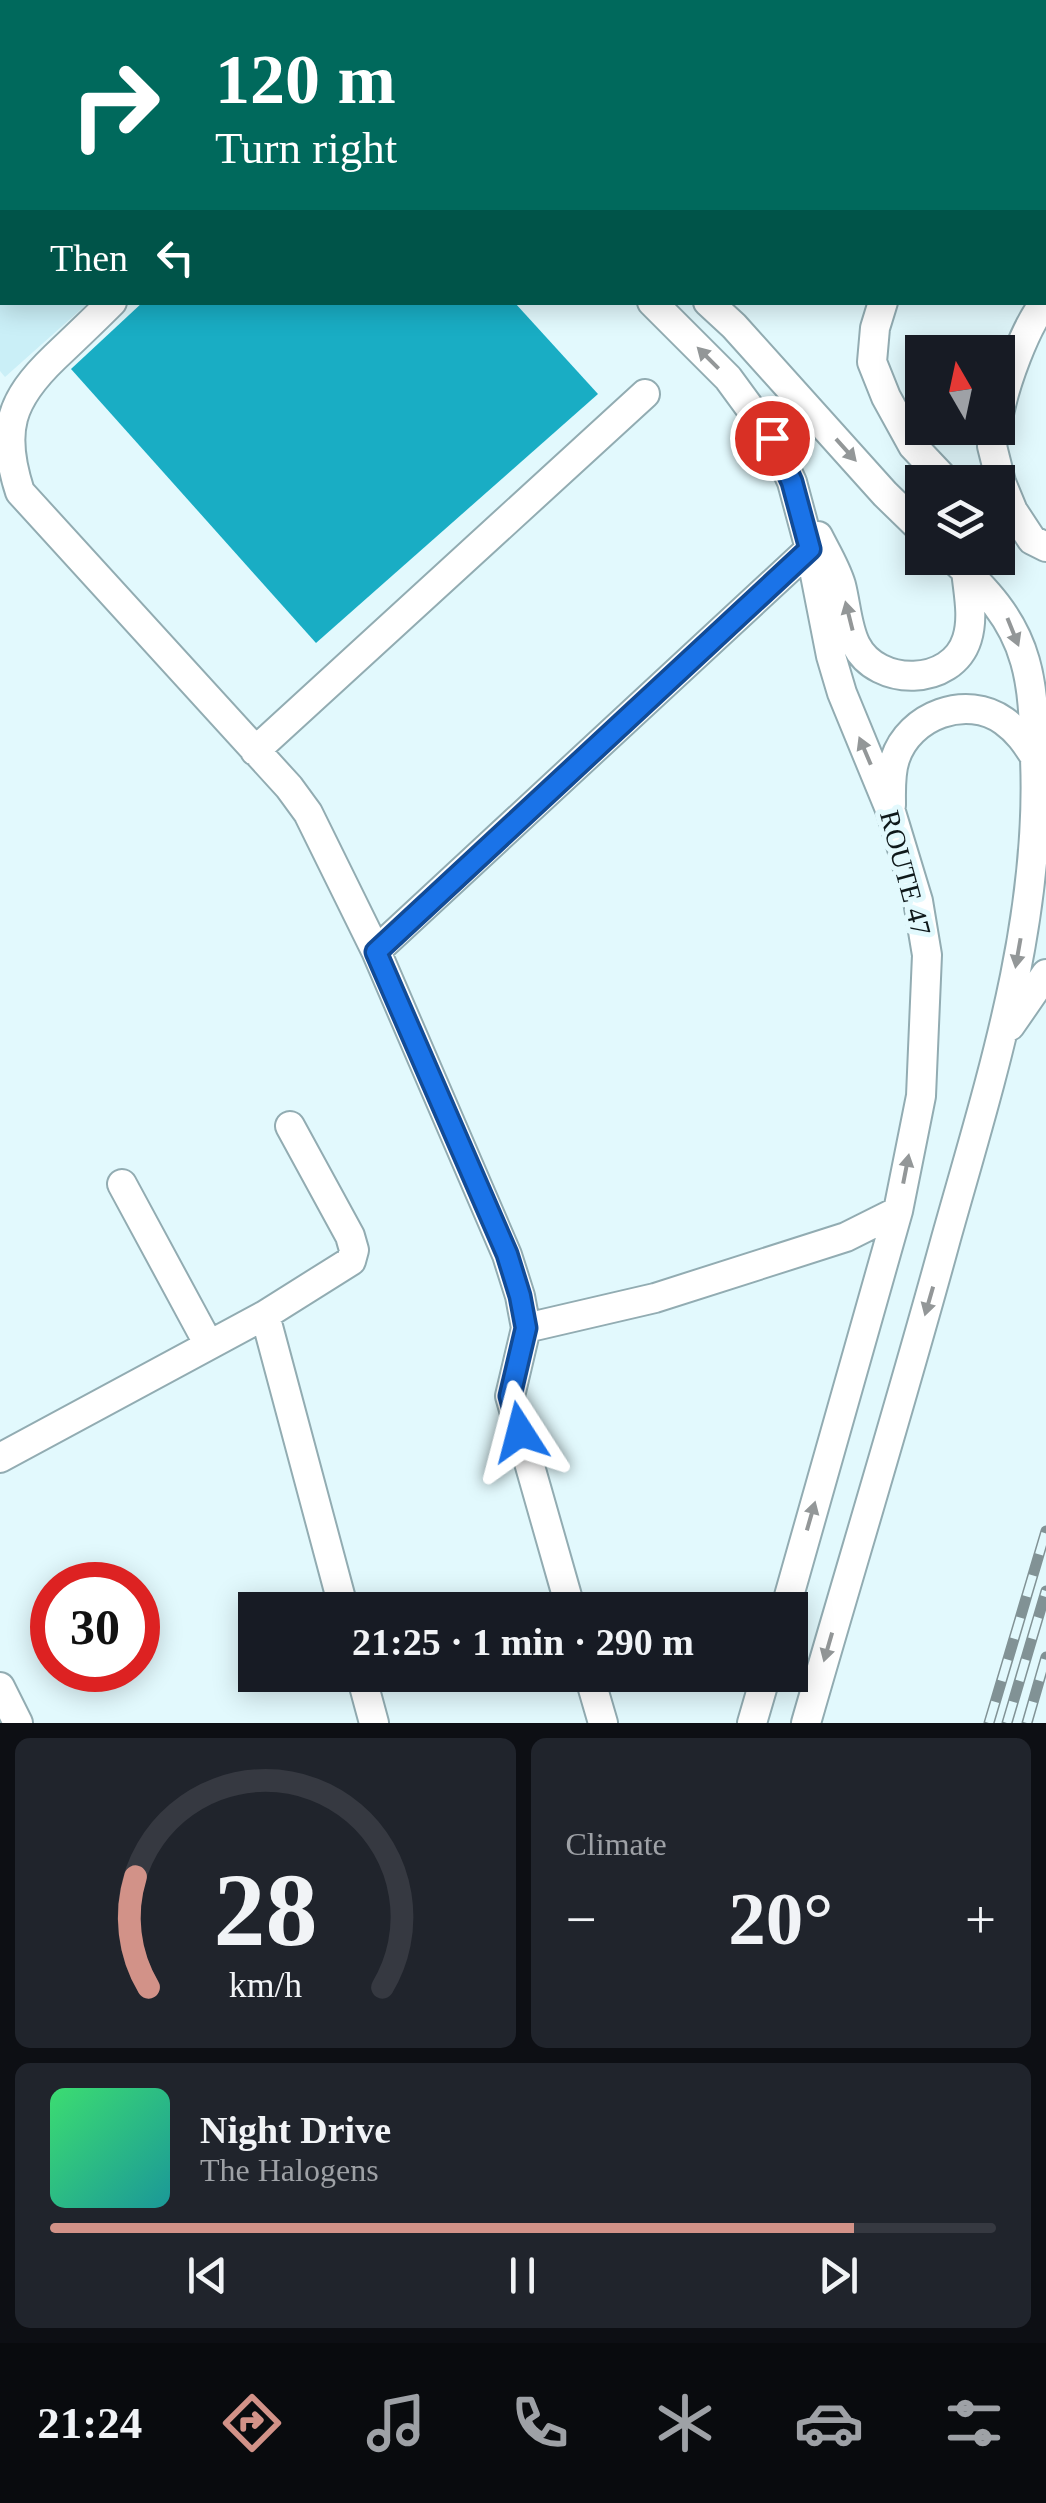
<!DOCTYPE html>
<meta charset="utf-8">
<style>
body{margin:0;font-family:Georgia,serif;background:#20242c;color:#f1f3f6;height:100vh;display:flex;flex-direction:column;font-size:38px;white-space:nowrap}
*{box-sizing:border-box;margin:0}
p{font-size:32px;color:#9ea1a6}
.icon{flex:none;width:55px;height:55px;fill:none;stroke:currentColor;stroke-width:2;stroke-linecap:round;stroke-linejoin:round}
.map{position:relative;height:1723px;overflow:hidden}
.sheet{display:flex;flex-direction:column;gap:15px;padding:15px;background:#0d0f14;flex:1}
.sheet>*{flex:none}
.guide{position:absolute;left:0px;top:0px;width:1048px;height:305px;box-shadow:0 5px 25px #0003;background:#00695c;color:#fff;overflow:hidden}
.needle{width:65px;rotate:351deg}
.tools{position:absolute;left:905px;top:335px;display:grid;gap:20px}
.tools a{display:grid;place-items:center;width:110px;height:110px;border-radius:0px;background:#171b24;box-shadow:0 5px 25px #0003;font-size:50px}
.speed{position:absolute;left:30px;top:1562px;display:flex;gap:20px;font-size:50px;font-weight:700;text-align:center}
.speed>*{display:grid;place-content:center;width:130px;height:130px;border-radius:50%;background:#171b24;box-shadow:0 5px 25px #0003;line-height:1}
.speed .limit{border:15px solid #d22;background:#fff;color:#111}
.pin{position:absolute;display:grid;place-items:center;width:85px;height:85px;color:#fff;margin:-42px;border:5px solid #fff;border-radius:50%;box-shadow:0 2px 10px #0007}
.me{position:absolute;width:110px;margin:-55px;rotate:351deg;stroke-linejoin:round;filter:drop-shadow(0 0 8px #0008)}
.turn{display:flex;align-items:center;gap:35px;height:210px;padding:0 50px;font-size:45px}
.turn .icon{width:130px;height:130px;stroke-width:2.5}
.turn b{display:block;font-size:70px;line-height:85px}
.then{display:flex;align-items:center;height:95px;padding:0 50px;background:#0003;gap:20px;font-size:38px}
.big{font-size:75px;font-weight:600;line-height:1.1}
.sheet .tile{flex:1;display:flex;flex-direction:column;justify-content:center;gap:15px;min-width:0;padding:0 35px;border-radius:15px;background:#20242c}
.sheet .dial{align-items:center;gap:0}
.dial svg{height:260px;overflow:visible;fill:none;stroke:#363941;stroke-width:7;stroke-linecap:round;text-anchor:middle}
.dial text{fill:#f1f3f6;stroke:none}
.song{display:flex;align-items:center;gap:30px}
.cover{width:120px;height:120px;border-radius:15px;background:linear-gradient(135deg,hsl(140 70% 55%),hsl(180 70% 35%))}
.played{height:10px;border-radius:5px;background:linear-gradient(90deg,#d29288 85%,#363941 85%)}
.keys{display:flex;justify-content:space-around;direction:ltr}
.heat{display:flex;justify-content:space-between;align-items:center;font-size:55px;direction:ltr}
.sheet .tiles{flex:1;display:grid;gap:15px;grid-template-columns:1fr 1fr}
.tile:last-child{grid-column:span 2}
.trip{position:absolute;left:238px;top:1592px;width:570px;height:100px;border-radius:0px;background:#171b24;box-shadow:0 5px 25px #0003;font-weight:600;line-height:100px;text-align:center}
.tabs{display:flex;height:160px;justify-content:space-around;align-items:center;background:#090b0e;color:#9ea1a6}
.tabs .icon{width:70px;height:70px}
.tabs .selected{color:#d29288}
.tabs b{font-size:45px;color:#f1f3f6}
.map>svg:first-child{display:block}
.built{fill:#caeff7}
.water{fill:#19adc4}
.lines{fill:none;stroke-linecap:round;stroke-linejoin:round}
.minor-casing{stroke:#92acb2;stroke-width:32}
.minor{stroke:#fff;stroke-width:28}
.rail-casing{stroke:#819295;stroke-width:11}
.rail{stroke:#e2f9fd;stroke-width:8;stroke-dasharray:22;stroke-linecap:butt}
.oneway{fill:#939798}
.route-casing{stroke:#114b97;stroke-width:25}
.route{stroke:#1a73e8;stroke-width:18}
.labels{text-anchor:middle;stroke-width:10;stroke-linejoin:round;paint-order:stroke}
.street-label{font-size:28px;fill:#0e181a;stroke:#e2f9fd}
</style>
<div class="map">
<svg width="1046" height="1723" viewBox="0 0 1046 1723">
<rect width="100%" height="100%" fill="#e2f9fd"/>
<path class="built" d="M2,213V302L88,303L5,377L0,371V215Z"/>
<path class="water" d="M143,302L515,303L598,394L316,643L71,369Z"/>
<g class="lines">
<defs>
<path id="minor" d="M267,0L271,2
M328,0L331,2
M1045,188H1046
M1045,239H1046
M112,302C93,321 74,339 55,357C10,400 0,431 20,492L289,787L308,813L376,951
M652,302L728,378L772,438L792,482L810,549L831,656L842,693L891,812L918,901L927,955L921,1096L898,1211L785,1610
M708,302L734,326L885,494L922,530
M883,302L875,328L872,362L886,397L913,446L947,482
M998,419C1004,386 1025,326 1046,301
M996,428L992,446L1001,482L1013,511L1032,540L1046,547
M818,536C826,552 836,568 841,585C846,604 847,628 856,645C877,687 952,687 967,639C974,617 968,592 966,570
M255,751L645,394
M891,805C891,790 890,773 895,759C909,715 967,694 1004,721C1018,731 1026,743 1035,757
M1010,1026L1046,974
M122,1184L209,1345
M265,1315L351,1261L354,1250L350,1236L290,1126
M526,1328L655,1298L846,1237L898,1211
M0,1458L265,1315L344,1610
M571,1610L510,1396L526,1328L520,1296L507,1255L376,951L810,549
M361,1675L374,1723
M589,1675L603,1723
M0,1687L18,1723
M752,1723L766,1675
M806,1723C852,1563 901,1403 945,1242C989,1085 1042,924 1035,759C1034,728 1034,692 1025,661C1013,618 985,588 952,558"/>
</defs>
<use href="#minor" class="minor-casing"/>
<use href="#minor" class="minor"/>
<defs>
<path id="rail" d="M989,1723L1046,1531
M1007,1723L1046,1591
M1027,1723L1046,1657"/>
</defs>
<use href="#rail" class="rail-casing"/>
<use href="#rail" class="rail"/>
</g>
<defs><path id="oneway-solid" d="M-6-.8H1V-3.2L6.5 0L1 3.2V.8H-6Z" transform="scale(2.5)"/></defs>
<g class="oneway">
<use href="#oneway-solid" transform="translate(708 358) rotate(-135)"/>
<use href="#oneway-solid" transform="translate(846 450) rotate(48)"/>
<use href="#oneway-solid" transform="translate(849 616) rotate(-104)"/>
<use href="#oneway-solid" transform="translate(1013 632) rotate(68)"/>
<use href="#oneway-solid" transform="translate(865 751) rotate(-113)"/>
<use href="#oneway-solid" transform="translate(1018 953) rotate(100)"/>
<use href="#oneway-solid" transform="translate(906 1169) rotate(-79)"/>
<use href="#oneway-solid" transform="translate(929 1301) rotate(106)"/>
<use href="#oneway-solid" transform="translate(811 1516) rotate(-74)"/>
<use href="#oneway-solid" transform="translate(828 1647) rotate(106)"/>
</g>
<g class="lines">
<defs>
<path id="route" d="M520,1432L510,1396L526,1328L520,1296L507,1254L376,952L810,549L792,482L772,438"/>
</defs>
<use href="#route" class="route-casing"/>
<use href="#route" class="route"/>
</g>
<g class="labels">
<g class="street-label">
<text transform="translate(906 873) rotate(75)" y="10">ROUTE 47</text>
</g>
</g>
</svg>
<div class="tools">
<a><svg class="needle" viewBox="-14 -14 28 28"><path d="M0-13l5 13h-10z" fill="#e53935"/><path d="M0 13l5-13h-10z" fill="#9ea1a6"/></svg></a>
<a><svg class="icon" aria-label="layers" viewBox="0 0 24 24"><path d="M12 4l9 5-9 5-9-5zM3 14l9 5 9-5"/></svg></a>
</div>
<div class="speed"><div class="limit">30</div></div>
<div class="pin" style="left:772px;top:438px;background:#d93025"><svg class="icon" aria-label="arrive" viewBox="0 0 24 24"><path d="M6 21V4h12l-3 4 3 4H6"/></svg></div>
<svg class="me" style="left:520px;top:1432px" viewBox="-20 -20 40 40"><path d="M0-17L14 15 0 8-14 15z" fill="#1a73e8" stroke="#fff" stroke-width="4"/></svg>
<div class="trip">21:25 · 1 min · 290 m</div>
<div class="guide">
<div class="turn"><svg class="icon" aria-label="right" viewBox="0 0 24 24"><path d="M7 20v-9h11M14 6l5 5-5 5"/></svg><div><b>120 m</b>Turn right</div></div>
<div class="then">Then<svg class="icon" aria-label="left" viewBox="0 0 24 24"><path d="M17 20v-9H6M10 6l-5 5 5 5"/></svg></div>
</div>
</div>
<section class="sheet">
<div class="tiles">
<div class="tile dial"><svg viewBox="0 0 100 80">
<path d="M14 69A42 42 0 1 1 86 69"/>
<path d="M14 69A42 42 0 0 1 10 35" stroke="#d29288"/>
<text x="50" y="56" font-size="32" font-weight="700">28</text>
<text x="50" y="72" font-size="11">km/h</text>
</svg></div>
<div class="tile"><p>Climate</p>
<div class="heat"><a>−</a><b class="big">20°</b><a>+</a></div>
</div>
<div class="tile">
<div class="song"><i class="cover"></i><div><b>Night Drive</b><p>The Halogens</p></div></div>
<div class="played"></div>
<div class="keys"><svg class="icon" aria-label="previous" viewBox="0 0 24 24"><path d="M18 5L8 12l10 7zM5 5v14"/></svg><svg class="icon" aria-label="pause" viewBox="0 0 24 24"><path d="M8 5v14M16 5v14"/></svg><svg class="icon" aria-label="next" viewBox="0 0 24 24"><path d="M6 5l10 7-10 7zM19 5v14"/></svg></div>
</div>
</div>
</section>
<nav class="tabs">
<b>21:24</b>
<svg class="icon selected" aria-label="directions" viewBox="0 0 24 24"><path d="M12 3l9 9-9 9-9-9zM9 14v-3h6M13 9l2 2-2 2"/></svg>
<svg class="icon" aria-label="music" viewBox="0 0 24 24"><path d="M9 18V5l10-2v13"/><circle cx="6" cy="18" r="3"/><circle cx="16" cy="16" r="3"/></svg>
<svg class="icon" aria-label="phone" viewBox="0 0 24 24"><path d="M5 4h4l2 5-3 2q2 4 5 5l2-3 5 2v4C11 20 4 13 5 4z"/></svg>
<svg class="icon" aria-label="climate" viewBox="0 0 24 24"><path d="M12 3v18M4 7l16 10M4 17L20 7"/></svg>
<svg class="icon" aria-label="car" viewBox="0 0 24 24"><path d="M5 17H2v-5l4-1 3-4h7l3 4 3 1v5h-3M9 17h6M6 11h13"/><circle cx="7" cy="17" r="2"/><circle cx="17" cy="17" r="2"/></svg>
<svg class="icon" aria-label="filters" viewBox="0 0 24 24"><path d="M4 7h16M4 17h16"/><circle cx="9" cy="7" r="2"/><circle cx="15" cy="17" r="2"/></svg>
</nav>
